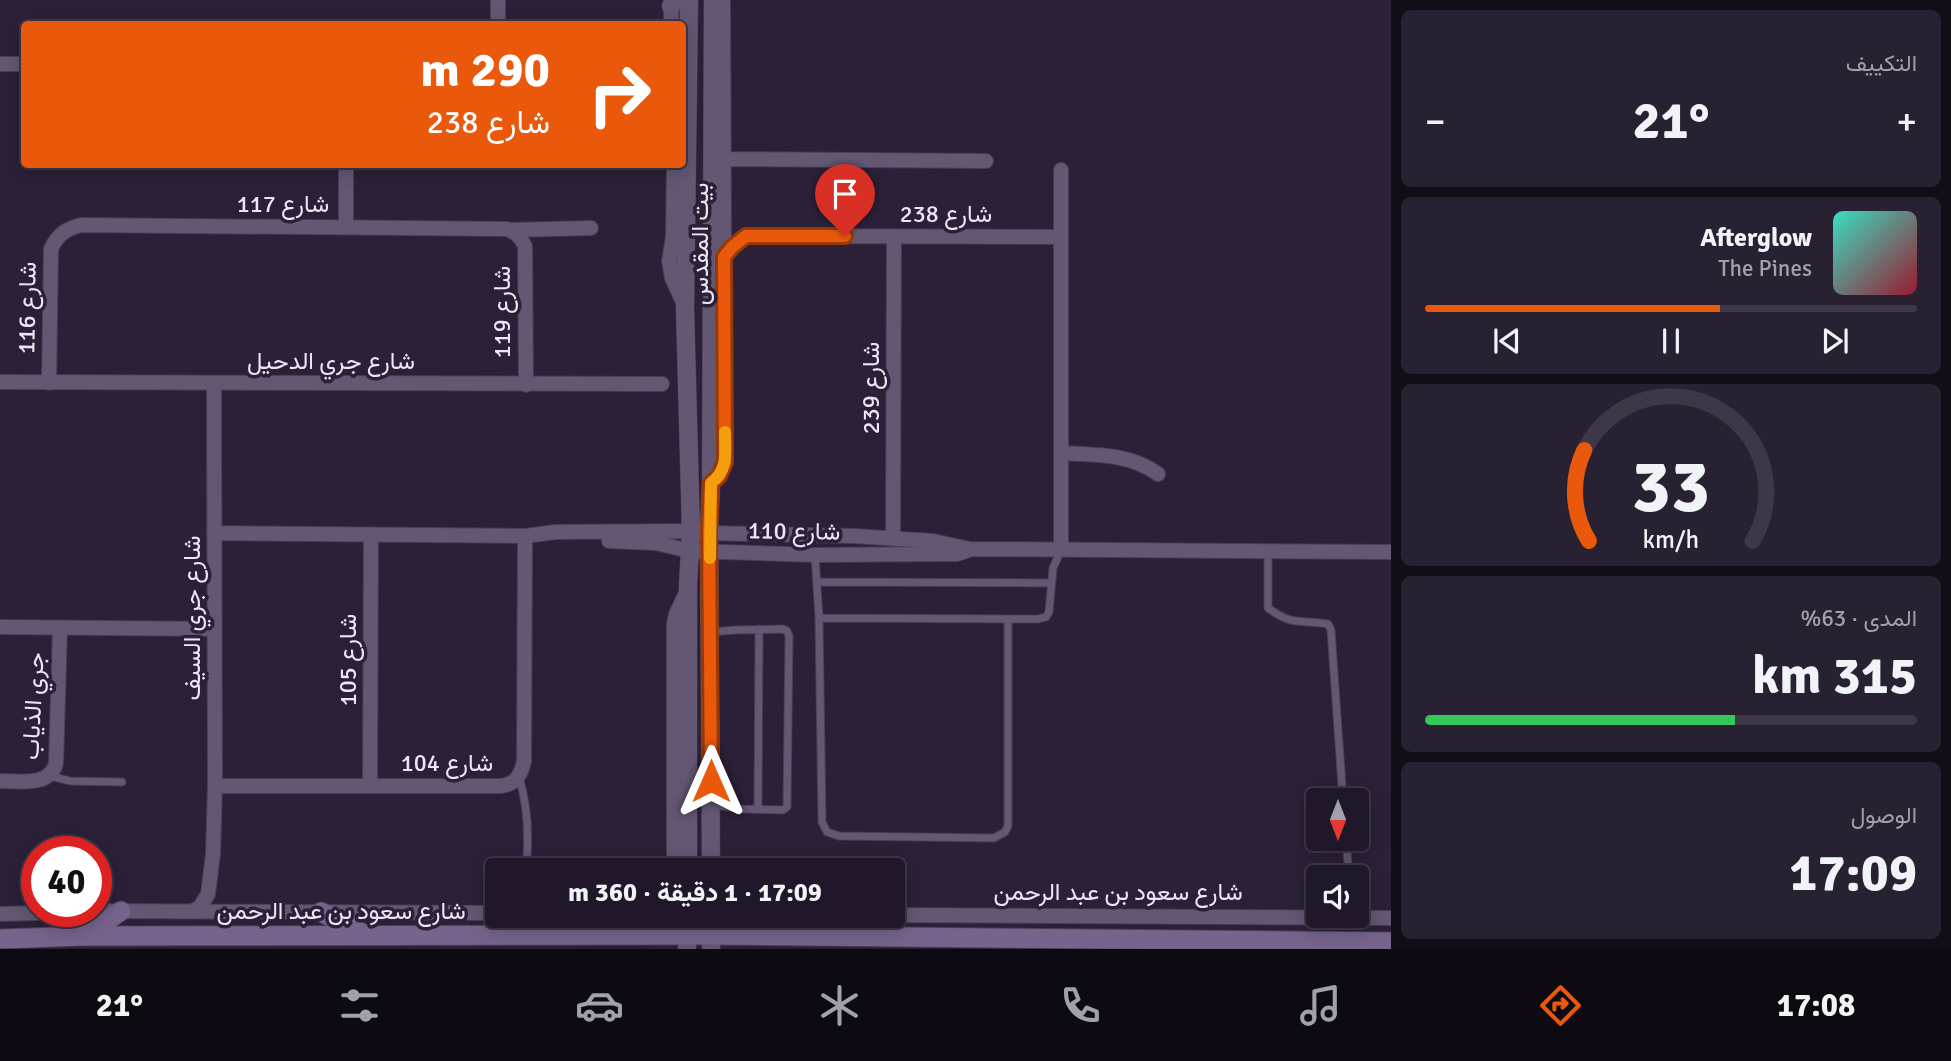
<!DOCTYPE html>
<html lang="ar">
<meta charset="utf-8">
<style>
body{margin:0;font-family:Signika,Vazirmatn,sans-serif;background:#282132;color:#f1f3f6;direction:rtl;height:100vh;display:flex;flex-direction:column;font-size:26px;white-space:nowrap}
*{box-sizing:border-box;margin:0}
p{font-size:23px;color:#a2a0a8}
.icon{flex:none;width:38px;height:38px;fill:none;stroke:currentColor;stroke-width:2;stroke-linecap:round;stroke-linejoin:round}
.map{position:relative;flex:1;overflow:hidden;direction:ltr}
.drawer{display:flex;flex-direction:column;gap:10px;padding:10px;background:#120d17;width:560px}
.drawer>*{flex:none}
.hud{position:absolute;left:21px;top:21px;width:665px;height:147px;border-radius:7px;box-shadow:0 4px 18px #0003,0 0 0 2px #3d3747;direction:rtl;background:#ea580c;color:#fff;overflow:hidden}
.needle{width:46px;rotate:180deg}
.tools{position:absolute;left:1306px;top:788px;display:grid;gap:14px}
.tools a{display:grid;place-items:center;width:63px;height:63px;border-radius:7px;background:#20182a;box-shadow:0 4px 18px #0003,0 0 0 2px #3d3747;font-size:35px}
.speed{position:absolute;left:21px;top:836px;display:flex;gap:14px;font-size:35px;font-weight:700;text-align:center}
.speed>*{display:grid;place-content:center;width:91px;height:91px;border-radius:50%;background:#20182a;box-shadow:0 4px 18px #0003,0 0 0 2px #3d3747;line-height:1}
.speed .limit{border:10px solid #d22;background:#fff;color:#111}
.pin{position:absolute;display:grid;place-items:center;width:60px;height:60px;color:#fff;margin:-72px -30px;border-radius:50% 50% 50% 0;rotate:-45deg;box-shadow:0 0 7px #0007}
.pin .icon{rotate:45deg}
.me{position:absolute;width:77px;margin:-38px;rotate:0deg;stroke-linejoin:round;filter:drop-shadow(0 0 5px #0008)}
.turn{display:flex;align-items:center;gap:24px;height:147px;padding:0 21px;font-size:32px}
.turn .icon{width:91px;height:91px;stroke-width:2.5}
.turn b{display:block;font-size:49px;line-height:60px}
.big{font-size:52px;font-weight:700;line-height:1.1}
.drawer .widget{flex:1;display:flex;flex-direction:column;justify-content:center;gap:10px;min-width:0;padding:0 24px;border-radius:10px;background:#282132}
.drawer .dial{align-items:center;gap:0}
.dial svg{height:182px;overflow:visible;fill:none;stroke:#3d3747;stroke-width:7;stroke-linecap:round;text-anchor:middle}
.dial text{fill:#f1f3f6;stroke:none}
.song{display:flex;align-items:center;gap:21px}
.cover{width:84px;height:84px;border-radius:10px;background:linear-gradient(135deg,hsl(170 70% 55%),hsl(350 70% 35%))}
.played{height:7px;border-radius:4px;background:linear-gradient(90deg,#ea580c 60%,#3d3747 60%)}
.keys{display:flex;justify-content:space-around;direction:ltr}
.heat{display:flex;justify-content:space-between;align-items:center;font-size:38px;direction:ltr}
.charge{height:10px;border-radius:5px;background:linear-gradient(90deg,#34c759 63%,#3d3747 0)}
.trip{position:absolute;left:485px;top:858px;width:420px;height:70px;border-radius:7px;background:#20182a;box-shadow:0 4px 18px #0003,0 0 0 2px #3d3747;font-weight:700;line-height:70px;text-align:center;direction:rtl}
.dock{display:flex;height:112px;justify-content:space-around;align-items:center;background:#0d0a11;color:#a2a0a8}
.dock .icon{width:49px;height:49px}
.dock .current{color:#ea580c}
.dock b{font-size:32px;color:#f1f3f6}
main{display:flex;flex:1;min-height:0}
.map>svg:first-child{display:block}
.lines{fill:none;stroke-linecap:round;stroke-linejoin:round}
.service-casing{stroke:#483e53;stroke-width:9}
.minor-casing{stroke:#483e53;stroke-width:16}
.tertiary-casing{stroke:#483e53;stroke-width:19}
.secondary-casing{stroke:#483e53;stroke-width:21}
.service{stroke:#635773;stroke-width:7}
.minor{stroke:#635773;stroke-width:14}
.tertiary{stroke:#635773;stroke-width:18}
.secondary{stroke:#76648c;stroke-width:19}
.route-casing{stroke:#983908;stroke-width:18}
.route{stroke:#ea580c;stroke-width:12}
.slow{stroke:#f59e0b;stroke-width:12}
.labels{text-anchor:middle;stroke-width:7;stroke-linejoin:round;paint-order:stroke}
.street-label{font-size:24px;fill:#ece5f6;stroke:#2b2038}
</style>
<main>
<section class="drawer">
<div class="widget"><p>التكييف</p>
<div class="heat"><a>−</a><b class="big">21°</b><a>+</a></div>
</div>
<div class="widget">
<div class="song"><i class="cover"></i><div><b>Afterglow</b><p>The Pines</p></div></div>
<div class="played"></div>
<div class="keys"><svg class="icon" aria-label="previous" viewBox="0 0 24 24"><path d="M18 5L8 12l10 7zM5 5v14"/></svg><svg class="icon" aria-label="pause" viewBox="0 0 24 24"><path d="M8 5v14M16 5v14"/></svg><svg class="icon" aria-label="next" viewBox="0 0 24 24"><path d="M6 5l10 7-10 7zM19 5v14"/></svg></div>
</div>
<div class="widget dial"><svg viewBox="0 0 100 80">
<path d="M14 69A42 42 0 1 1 86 69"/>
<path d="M14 69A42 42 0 0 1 12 29" stroke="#ea580c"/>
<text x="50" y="56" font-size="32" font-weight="700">33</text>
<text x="50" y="72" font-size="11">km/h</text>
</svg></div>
<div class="widget"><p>المدى · 63%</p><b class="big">315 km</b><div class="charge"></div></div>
<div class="widget"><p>الوصول</p><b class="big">17:09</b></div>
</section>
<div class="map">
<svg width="1391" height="949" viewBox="0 0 1391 949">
<rect width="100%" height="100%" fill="#2b2038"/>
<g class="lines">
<defs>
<path id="service" d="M1268,551V608C1294,627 1300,619 1328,624L1331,630L1343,800
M815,555L819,618L1038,619L1046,617L1049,612L1053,568L1061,550
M818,582L1051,583
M819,618L822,822L827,832L839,836L994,838L1005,832L1008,826V619
M712,632L735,630L783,629L787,631L789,636L787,807L783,810L742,809L713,805
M50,776L70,781L122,782
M519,777C527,804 529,829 527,857
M758,809L759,629
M1346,838L1349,877
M1356,906L1370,915"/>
<path id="minor" d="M498,24V0
M671,24V0
M0,64H24
M724,159L986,161
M674,164L673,237L669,261L672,278L685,307
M346,227V164
M511,230L591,228
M725,257L732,247L746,236L1061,237
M0,382L662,384
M49,383L51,249C58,234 66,229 81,225L507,229C516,232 521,237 525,246L526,385
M1061,453C1096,455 1129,453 1158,474
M711,483L719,476L725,462L723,0
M214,533L525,536L556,532L691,531L709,533L854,536L933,541L970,549L1391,552
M893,539L894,237
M609,541L656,543L690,551L815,555L946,554H957L969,550
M1061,550V170
M0,627L214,629
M0,781C20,781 50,787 56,763L60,628
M215,786H501C516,784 521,775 524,761L525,536
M370,786L371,535
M674,870V624L676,614L686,593
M96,911L497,913
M193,911L200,907L208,894L213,854L215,786L214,383
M0,914L74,912
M854,934L893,915L1391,918"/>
<path id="tertiary" d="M671,6L674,0
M688,870V585L691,531L685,309L689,0
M711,870L709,533L711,483L713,0
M687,949L688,915
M711,949L712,915"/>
<path id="secondary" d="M321,912L362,933
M85,936L121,911
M0,939L84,936L712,935L1391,942"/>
</defs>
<use href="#service" class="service-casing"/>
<use href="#minor" class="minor-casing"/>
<use href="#tertiary" class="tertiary-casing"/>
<use href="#secondary" class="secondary-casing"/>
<use href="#service" class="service"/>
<use href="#minor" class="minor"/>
<use href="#tertiary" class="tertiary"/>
<use href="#secondary" class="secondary"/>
</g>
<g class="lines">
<defs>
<path id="route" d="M711,781L709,533L711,483L719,476L725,462L724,257L732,247L746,236H845"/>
</defs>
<use href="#route" class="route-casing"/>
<use href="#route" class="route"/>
<path class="slow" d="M710,558L711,483C729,470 725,452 725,432"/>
</g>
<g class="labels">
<g class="street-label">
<text x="283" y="212">شارع 117</text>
<text x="946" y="222">شارع 238</text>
<text transform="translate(700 244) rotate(-90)" y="8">بيت المقدس</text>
<text transform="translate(27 308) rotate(-89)" y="8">شارع 116</text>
<text transform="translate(502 312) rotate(-90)" y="8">شارع 119</text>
<text x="331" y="369">شارع جري الدحيل</text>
<text transform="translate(871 388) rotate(-90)" y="8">شارع 239</text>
<text transform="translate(794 531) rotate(1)" y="8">شارع 110</text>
<text transform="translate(192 618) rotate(-90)" y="8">شارع جري السيف</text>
<text transform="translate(348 660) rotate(-90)" y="8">شارع 105</text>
<text transform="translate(33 706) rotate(-87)" y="8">جري الذياب</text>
<text x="447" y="771">شارع 104</text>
<text x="1118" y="900">شارع سعود بن عبد الرحمن</text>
<text x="341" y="919">شارع سعود بن عبد الرحمن</text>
</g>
</g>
</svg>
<div class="tools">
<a><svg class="needle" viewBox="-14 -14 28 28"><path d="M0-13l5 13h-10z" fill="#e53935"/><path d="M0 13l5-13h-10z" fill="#a2a0a8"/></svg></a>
<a><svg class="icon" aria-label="sound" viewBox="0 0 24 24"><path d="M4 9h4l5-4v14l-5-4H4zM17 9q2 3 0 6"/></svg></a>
</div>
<div class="speed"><div class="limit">40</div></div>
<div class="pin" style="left:845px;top:236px;background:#d93025"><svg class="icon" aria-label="arrive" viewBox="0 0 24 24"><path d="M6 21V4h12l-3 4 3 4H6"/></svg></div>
<svg class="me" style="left:711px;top:781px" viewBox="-20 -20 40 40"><path d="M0-17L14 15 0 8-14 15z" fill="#ea580c" stroke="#fff" stroke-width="4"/></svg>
<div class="trip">17:09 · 1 دقيقة · 360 m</div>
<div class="hud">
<div class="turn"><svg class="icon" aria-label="right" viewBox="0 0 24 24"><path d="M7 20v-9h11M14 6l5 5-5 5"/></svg><div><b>290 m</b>شارع 238</div></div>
</div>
</div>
</main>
<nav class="dock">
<b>17:08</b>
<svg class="icon current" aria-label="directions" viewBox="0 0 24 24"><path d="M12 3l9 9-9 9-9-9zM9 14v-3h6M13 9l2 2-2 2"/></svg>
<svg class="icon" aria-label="music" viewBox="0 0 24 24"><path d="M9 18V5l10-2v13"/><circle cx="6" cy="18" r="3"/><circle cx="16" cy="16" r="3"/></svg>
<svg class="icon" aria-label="phone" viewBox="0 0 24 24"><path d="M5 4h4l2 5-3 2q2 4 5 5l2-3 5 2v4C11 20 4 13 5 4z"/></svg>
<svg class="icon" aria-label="climate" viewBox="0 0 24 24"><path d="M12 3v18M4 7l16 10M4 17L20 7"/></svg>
<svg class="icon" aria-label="car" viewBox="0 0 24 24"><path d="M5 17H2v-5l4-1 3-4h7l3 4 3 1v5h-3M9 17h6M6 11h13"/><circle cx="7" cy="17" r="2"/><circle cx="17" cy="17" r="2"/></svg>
<svg class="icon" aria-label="filters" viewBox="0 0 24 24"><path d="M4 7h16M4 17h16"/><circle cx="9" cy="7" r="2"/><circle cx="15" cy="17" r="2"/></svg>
<b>21°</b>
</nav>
